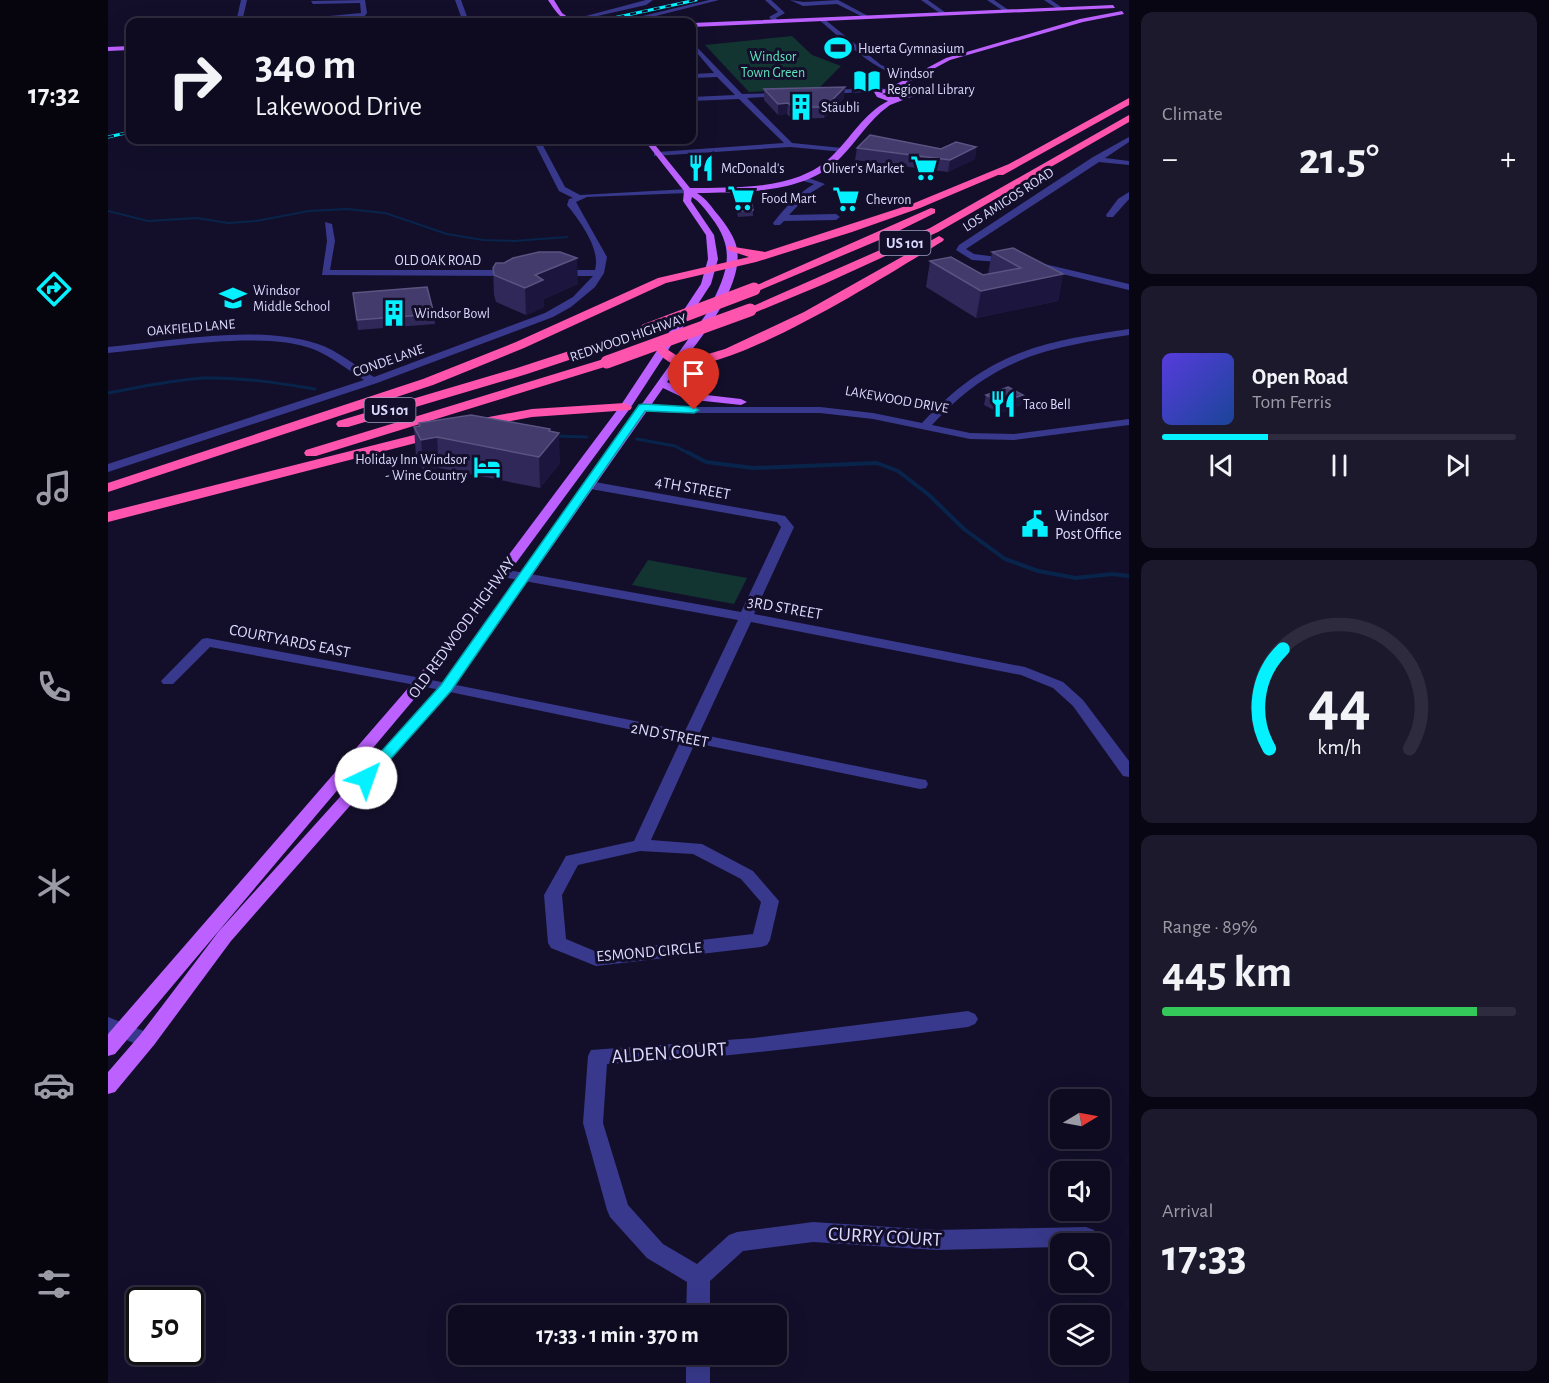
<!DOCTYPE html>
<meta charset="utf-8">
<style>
body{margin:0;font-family:"Alegreya Sans",sans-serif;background:#1c192d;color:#f1f3f6;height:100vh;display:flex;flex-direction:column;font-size:22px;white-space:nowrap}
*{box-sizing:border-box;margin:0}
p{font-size:20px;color:#9b9ba5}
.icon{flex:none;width:33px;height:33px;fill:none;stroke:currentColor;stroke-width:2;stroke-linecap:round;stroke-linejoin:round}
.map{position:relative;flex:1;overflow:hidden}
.side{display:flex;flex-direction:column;gap:12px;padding:12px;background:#080612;width:420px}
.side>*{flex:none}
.top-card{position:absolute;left:18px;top:18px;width:570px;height:126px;border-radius:12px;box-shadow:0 6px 24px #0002,0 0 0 2px #2e2b3e;background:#0e0b20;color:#f1f3f6;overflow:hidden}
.needle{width:39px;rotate:80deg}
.controls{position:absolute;left:942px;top:1089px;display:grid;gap:12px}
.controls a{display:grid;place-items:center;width:60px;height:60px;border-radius:12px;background:#0e0b20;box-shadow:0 6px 24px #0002,0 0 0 2px #2e2b3e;font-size:30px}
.speed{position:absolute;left:18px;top:1287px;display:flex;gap:12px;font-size:30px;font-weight:700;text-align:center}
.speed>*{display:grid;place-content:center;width:78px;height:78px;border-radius:50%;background:#0e0b20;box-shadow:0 6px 24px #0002,0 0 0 2px #2e2b3e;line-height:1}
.speed .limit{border:3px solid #111;border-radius:9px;background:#fff;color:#111}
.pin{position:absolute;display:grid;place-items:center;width:51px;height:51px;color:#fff;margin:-62px -26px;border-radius:50% 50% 50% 0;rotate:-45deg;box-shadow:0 0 6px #0007}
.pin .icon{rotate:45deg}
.me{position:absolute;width:66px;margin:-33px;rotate:42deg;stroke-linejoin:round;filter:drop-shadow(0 0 4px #0008)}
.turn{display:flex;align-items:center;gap:21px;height:126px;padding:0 30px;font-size:27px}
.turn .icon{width:78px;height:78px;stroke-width:2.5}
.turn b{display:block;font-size:42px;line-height:51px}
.big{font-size:45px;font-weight:700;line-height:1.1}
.side .tile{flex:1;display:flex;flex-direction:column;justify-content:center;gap:9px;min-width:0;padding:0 21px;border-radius:12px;background:#1c192d}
.side .dial{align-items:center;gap:0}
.dial svg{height:156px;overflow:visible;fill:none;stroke:#2e2b3e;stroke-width:7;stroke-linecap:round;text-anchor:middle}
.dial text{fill:#f1f3f6;stroke:none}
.song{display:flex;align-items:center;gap:18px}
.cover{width:72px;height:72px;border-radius:9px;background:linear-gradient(135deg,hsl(250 70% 55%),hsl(220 70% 35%))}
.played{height:6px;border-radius:3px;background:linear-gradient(90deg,#05f1ff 30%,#2e2b3e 30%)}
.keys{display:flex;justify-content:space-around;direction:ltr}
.heat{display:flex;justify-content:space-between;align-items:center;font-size:33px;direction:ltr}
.charge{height:9px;border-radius:4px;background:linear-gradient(90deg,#34c759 89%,#2e2b3e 0)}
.trip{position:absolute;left:340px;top:1305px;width:339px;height:60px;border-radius:12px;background:#0e0b20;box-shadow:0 6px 24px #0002,0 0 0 2px #2e2b3e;font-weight:700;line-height:60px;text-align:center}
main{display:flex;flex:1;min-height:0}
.dock{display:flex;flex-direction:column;width:108px;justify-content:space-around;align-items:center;background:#06040d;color:#9b9ba5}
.dock .icon{width:42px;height:42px}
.dock .on{color:#05f1ff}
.dock b{font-size:27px;color:#f1f3f6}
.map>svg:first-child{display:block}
.green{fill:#123532}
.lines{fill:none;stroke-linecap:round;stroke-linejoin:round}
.stream-far2{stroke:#08244b;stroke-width:2}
.stream-far1{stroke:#08244b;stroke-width:3}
.stream{stroke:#08244b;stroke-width:4}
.minor{fill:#38398c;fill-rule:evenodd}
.major{fill:#bc60ff;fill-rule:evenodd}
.highway{fill:#ff54ae;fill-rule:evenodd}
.rail-casing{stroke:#05f1ff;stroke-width:3}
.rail{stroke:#130f2b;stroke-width:2;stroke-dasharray:6;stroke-linecap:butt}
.highway-bridge{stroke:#ff54ae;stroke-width:13}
.wall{fill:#2f2859}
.shaded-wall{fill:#1c163f}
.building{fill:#423b6b;stroke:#5a5482;stroke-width:1.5}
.route{fill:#05f1ff;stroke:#039da6;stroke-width:1.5}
.labels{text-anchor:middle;stroke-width:6;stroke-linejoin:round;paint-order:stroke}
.far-poi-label{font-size:14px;fill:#dcd9ff;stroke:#130f2b;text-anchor:start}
.far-park-label{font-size:14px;fill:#5ee6be;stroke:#130f2b}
.far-street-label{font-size:14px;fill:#dcd9ff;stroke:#130f2b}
.shield{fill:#130f2b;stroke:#a09cbf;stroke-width:1.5}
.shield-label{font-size:15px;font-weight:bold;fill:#dcd9ff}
.street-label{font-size:16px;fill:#dcd9ff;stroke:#130f2b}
.poi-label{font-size:16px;fill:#dcd9ff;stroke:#130f2b;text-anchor:start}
.near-street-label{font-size:20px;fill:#dcd9ff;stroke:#130f2b}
</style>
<main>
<nav class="dock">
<b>17:32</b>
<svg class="icon on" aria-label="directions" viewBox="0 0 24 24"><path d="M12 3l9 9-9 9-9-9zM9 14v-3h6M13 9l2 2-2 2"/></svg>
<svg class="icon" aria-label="music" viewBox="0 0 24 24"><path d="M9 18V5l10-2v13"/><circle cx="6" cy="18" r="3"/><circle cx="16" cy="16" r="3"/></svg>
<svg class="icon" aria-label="phone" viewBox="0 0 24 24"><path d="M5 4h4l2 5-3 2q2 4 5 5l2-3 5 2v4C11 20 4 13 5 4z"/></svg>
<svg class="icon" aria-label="climate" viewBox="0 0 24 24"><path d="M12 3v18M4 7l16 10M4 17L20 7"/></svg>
<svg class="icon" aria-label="car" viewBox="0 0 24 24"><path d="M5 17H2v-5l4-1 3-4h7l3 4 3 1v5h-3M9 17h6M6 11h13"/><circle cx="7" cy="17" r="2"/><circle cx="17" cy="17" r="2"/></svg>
<svg class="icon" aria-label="filters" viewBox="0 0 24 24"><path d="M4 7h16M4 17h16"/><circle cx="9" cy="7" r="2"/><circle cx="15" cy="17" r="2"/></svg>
</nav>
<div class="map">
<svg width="1021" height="1383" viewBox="0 0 1021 1383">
<rect width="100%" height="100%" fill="#130f2b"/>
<path class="green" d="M684,36L704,55L733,66L711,88L641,92L597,45Z
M540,560L639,578L626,604L524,585Z"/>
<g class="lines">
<path class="stream-far2" d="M0,211L40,221L89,218L120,223L148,221L201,211L239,209L277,213L339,234L375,240L406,241L459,237"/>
<path class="stream-far1" d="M0,393C32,387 64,380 96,378C133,377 171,383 207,389
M446,436L479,437
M529,439L567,446L582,454"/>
<path class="stream" d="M579,452L598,462L645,468L769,463L790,471L821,495L856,529L897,559L930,571L968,578L1004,574L1021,576"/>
<path class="minor" d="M133,0H139L134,22H128Z
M257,0L259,13L256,17L203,22L211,17L253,13L252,3L205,4L203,1Z
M347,0H353L361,22H355Z
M538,0H545L538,5L463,22L459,21Z
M601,0H611L524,22H518L522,19Z
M657,0H663L677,13L668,18L670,22H666L661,17L670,12Z
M682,0L696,2L730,0L762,17L757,18L729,4L695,6Z
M813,0H820L838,13L833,14Z
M879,0H886L902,11L897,12Z
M936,0H943L956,9L951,10Z
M711,18H715L773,65L786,70L811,75C784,89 732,37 711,20Z
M584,42L634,94L678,93L676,96L639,98L684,143L734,148H737V152L682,147L546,156V152H549L676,143L631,99L584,101V97L627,95L609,77L584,78V74L606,73L584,47Z
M775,88L777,91L718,94L715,92L718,90Z
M1021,137V142L997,158L1021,161V165L991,162L858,249L866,254L904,259V263L864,260L848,250L851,245L985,157Z
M425,140H432L457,187L472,195L580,189L584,191L580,193L479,197L468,202L499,257L496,273L487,287L463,307L445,317L269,383L0,472V464L256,380C240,370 223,356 205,349C154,330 56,348 0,353V347C66,341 147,324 210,344C229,350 249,367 266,377L437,313L465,297L485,276H450L445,273L450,270H487C493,249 472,221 459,205L461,199L465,198L451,191Z
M695,176L717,184L701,194L681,215L728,214L732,217L728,220L676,221L672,225H666L665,223C676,209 690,193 706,184L692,180L691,178Z
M1021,192V199L1005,217H999L998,215L1010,199Z
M217,222L224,224L227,241L222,270H405L410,273L405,276L214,275L219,241Z
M928,262L1021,284V290L925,267L923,265Z
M1021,329V335C936,348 884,359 824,425L862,433L906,434L1021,419V425L906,440L862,439L765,419L712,413H562C552,411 537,414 529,408C538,401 552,404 562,407H712L765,413L814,423C879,353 930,342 1021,329Z
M481,481L677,516L686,527L646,614L917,667L955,682L975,700L1021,761V777L1015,776L965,706L945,688L913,675L643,622L591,734L812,779L818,780L820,784L818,788L812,789L587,743L543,840L594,844L645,871L671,901L662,940L659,945L653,947L488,966L443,948L440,943L436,895L458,856L526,841L573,740L313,686L102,647L65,684H55L53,681L94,639L99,638L313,678L577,731L630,620L395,577L388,573L395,569L633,612L673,527L669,522L477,488L475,485ZM532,851L585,854L633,879L653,902L645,934L489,952L458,939L454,895L470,865Z
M860,1011L867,1014L870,1019L867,1024L860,1027C740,1042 621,1058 499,1064L495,1123L520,1205L555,1244L589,1264L621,1235L629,1232L705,1222L828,1230L978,1227L986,1230L989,1237L986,1244H952V1247L828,1250L705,1242L635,1251L602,1281V1316H578L579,1282L539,1258L502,1217L499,1210L475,1123L480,1056L483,1050L646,1038Z
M0,1017L46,1035L49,1040L46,1045L39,1048L0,1033Z
M578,1354H602V1383H578Z"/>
<path class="major" d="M440,0H446L454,13L467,22C453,22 447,10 440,0Z
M1005,5L1007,8L584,27V23Z
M1014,11L1016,14L975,22L842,60L790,88L800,90L808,95L782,105L773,112C756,127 744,148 727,163C691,194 634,192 589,193C599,199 604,208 611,216C618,225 627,237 629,249C636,291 583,350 559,382L581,393L633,399L639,402L633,405L578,399L555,388L343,691L123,941L46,1045L7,1092L0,1094V1072L32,1035L111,931L333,685L599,313C617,276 631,253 603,217C597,209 592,202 584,197L583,201L606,235L610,259L603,284L523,407L318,685L7,1054L0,1056V1034L308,679L513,405L593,284L600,259L598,235L575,201L576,191L536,140H543L582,188C628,187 689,191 724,156C743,138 756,113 780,101L769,97L766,92L781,88L838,58L972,19ZM783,91L799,95L786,97L774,94Z
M22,46V50L0,51V47Z"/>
<path class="highway" d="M1021,98V105L895,175H890L812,208L744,232L648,262L558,283L416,348L325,385L0,492V483L315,379L408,342L550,278L641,257L620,250V246L657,252L804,204L901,164Z
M1021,115V122L830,232L716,284L646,313H638L636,310L822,228Z
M823,208L827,209V213L776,238L650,291L646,292L640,289Z
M831,236L836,239L835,241C787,270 616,380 566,364C559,362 552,355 548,350L554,346L571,357H590L617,349L696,312Z
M538,326L544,330L542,333L419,374L240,427H230L228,424L230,421L409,368Z
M499,358L503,359L505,362L503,365L208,456H198L196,453L198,450Z
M517,403L524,407L522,410L424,417L365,428L358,424L365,420L424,409Z
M330,429L337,433L335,436L0,522V512Z"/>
<defs>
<path id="rail" d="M487,22L588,0
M0,137L22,132"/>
</defs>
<use href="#rail" class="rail-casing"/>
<use href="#rail" class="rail"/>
<path class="highway-bridge" d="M538,330L646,289
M499,362L642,310"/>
</g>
<path class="wall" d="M656,89L736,98L716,118L684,119L679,114L670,115L656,100Z
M868,147L867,159L840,172L747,160L749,148L833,149Z
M625,189L645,210V216L630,217L625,195Z
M884,252L955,274L950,301L868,318L818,287L822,261L875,275L880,274Z
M396,263L470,284L436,299V307L418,315L388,302L386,295L385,268Z
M245,293L326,314L327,324L250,330Z
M878,395H915L913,405L892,413L876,405Z
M311,423L442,429L452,463L432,488L331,468L316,471L308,458L306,427L311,426Z"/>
<path class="shaded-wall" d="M737,87L736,98L716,118L717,107Z
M680,103L679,114L670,115V104Z
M868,147L867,159L840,172L842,160Z
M469,258L470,284L436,299V307L418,315L417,288L427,275Z
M955,274L950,301L868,318L873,291Z
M915,395L913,405L892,413L893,402Z
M442,429L443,443L451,433L452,463L432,488L431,457Z
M329,437L331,468L316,471L313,440Z"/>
<path class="building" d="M737,87L717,107H685L680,103L670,104L656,89Z
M762,135L833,149L848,142L868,147L842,160L749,148Z
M625,189H641L645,210L630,211Z
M905,248L955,274L873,291L822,261L843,257L875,275L913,268L884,252Z
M431,252H452L469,258L427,275L435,280L417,288L386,275L385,268L388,263H396L405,258Z
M319,287L326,314L249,320L245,293Z
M900,387L915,395L893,402L878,395Z
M363,415L442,429L441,431L451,433L431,457L329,437L313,440L306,427L312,426L311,423Z"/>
<path class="route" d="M535,404L586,407L591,410L586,413L537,411L343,691L263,781H253L251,778L253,774L333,685L531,405Z"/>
<defs>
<symbol id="stadium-bare" viewBox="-9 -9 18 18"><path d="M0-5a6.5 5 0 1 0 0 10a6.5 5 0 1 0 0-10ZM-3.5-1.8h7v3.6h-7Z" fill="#05f1ff" stroke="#130f2b" stroke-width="2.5" paint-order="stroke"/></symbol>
<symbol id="library-bare" viewBox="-9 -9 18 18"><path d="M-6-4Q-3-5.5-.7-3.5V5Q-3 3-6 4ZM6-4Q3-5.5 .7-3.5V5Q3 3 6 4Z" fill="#05f1ff" stroke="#130f2b" stroke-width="2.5" paint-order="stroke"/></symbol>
<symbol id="building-bare" viewBox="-9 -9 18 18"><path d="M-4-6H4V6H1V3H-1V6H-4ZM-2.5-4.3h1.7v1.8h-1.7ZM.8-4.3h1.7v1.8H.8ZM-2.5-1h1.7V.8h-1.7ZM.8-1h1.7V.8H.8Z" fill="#05f1ff" stroke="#130f2b" stroke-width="2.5" paint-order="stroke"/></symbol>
<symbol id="restaurant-bare" viewBox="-9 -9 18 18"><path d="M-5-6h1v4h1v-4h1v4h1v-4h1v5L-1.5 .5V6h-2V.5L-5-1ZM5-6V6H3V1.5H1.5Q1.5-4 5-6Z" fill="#05f1ff" stroke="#130f2b" stroke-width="2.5" paint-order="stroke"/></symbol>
<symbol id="supermarket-bare" viewBox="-9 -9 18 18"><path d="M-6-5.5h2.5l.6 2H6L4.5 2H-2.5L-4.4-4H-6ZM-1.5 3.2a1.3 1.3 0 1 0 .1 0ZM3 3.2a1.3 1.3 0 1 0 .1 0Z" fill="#05f1ff" stroke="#130f2b" stroke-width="2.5" paint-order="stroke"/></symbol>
<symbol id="school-bare" viewBox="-9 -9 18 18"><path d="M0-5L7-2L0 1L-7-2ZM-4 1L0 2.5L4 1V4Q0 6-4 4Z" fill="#05f1ff" stroke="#130f2b" stroke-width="2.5" paint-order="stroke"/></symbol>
<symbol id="hotel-bare" viewBox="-9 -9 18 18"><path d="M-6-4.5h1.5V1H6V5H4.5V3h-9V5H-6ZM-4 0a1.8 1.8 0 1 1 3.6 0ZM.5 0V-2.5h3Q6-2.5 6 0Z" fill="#05f1ff" stroke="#130f2b" stroke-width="2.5" paint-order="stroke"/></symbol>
<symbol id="civic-bare" viewBox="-9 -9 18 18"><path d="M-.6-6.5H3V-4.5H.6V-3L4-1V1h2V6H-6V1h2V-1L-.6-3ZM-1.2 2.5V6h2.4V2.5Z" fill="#05f1ff" stroke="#130f2b" stroke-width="2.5" paint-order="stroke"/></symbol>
</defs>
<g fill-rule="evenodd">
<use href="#stadium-bare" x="711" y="29" width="38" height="38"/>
<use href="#library-bare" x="740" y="62" width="38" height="38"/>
<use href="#building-bare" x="674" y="88" width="38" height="38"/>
<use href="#restaurant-bare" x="574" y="149" width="38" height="38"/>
<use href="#supermarket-bare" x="797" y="149" width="38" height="38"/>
<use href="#supermarket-bare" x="614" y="179" width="38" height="38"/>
<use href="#supermarket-bare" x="719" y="180" width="38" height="38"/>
<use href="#school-bare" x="106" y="279" width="38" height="38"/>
<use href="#building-bare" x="267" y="294" width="38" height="38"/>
<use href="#restaurant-bare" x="876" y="385" width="38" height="38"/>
<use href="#hotel-bare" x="360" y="448" width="38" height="38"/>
<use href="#civic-bare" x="908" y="505" width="38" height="38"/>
</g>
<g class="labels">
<g class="far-poi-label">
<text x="750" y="53">Huerta Gymnasium</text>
<text x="779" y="78">Windsor<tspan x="779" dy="16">Regional Library</tspan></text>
<text x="713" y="112">Stäubli</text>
<text x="613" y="173">McDonald's</text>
<text x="796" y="173" text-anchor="end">Oliver's Market</text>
<text x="653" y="203">Food Mart</text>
<text x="758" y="204">Chevron</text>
<text x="145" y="295">Windsor<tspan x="145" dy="16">Middle School</tspan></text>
<text x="306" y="318">Windsor Bowl</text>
<text x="915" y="409">Taco Bell</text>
<text x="359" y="464" text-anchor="end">Holiday Inn Windsor<tspan x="359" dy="16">- Wine Country</tspan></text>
</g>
<g class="far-park-label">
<text x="665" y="61">Windsor<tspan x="665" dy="16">Town Green</tspan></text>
</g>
<g class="far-street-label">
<text transform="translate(900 199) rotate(-33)" y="5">LOS AMIGOS ROAD</text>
<text x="330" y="265">OLD OAK ROAD</text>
<text transform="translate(83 327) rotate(-5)" y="5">OAKFIELD LANE</text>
<text transform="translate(520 337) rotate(-19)" y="5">REDWOOD HIGHWAY</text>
<text transform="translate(280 360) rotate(-19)" y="5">CONDE LANE</text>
<text transform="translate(789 399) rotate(10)" y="5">LAKEWOOD DRIVE</text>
</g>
<g class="shield">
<rect x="771.5" y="231" width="51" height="24" rx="4.5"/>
<rect x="256.5" y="398" width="51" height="24" rx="4.5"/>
</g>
<g class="shield-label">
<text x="797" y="248">US 101</text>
<text x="282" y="415">US 101</text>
</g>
<g class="street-label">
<text transform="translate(585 487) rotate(10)" y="6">4TH STREET</text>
<text transform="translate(677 607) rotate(10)" y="6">3RD STREET</text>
<text transform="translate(353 627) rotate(-54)" y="6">OLD REDWOOD HIGHWAY</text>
<text transform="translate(182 640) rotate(11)" y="6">COURTYARDS EAST</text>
<text transform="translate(562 734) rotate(11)" y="6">2ND STREET</text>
<text transform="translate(541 951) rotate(-5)" y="6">ESMOND CIRCLE</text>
</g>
<g class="poi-label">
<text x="947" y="521">Windsor<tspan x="947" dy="18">Post Office</tspan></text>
</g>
<g class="near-street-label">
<text transform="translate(561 1052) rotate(-4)" y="7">ALDEN COURT</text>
<text transform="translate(777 1236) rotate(3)" y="7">CURRY COURT</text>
</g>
</g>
</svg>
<div class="controls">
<a><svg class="needle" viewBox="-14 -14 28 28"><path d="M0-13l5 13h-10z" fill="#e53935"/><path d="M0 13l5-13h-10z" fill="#9b9ba5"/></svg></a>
<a><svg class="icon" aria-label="sound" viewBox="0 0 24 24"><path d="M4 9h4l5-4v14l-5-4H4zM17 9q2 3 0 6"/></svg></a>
<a><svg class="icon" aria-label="search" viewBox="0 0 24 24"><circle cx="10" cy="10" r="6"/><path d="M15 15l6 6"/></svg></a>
<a><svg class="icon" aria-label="layers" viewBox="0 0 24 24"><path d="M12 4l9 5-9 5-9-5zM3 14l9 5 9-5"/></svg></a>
</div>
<div class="speed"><div class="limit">50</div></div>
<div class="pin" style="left:586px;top:410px;background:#d93025"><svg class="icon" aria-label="arrive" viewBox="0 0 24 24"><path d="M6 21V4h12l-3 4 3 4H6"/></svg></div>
<svg class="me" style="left:258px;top:778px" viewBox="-20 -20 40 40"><circle r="19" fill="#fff"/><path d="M0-13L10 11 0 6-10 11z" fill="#05f1ff"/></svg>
<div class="trip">17:33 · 1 min · 370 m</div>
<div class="top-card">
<div class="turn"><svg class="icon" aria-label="right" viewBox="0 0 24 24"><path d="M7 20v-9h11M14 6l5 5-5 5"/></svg><div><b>340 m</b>Lakewood Drive</div></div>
</div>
</div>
<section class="side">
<div class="tile"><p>Climate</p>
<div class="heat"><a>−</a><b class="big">21.5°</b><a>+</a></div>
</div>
<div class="tile">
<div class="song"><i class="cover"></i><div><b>Open Road</b><p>Tom Ferris</p></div></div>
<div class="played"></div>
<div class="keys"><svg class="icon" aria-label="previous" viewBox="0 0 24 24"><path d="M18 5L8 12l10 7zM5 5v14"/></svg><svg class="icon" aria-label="pause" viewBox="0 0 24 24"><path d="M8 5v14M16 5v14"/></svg><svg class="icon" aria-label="next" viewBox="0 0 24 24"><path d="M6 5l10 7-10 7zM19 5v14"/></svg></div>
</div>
<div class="tile dial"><svg viewBox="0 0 100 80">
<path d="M14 69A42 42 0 1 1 86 69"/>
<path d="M14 69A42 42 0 0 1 21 18" stroke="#05f1ff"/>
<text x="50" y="56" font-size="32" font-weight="700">44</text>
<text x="50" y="72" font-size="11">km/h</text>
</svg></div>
<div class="tile"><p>Range · 89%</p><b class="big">445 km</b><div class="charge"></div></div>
<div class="tile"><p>Arrival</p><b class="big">17:33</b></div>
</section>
</main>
